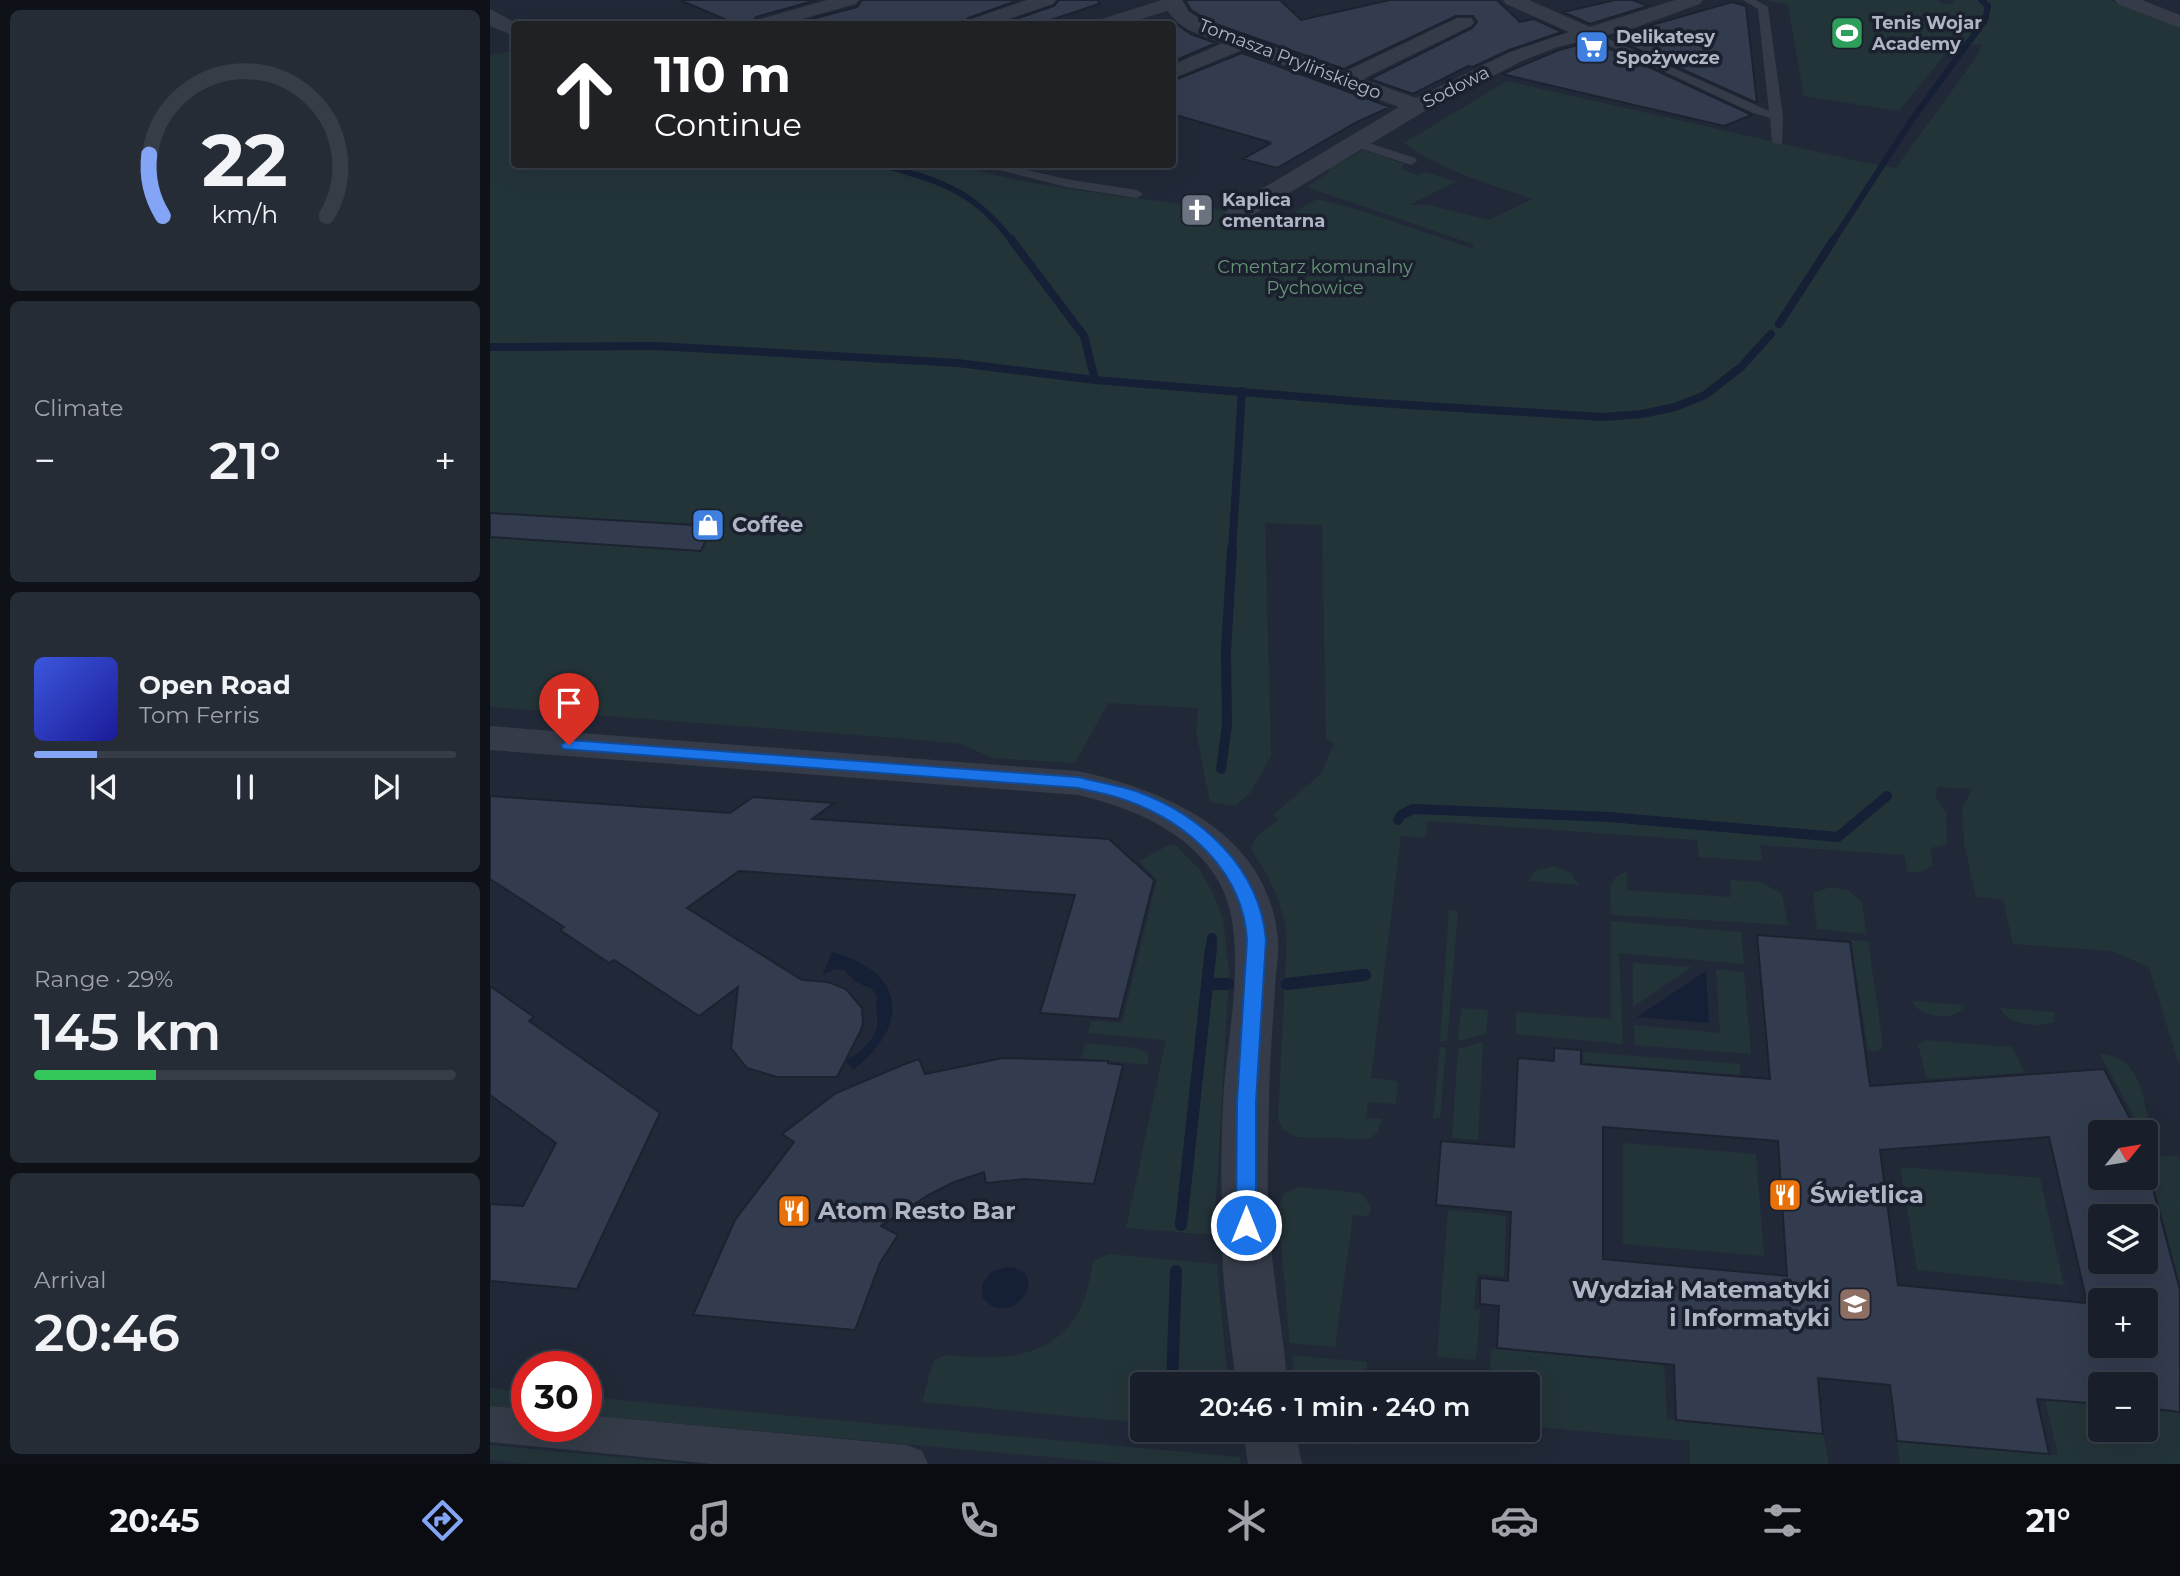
<!DOCTYPE html>
<meta charset="utf-8">
<style>
body{margin:0;font-family:Montserrat,sans-serif;background:#262c36;color:#f1f3f6;height:100vh;display:flex;flex-direction:column;font-size:26px;white-space:nowrap}
*{box-sizing:border-box;margin:0}
p{font-size:23px;color:#9fa2a8}
.icon{flex:none;width:38px;height:38px;fill:none;stroke:currentColor;stroke-width:2;stroke-linecap:round;stroke-linejoin:round}
.map{position:relative;flex:1;overflow:hidden}
.sheet{display:flex;flex-direction:column;gap:10px;padding:10px;background:#0e1117;width:490px}
.sheet>*{flex:none}
.hud{position:absolute;left:21px;top:21px;width:665px;height:147px;border-radius:7px;box-shadow:0 7px 28px #0002,0 0 0 2px #373d47;background:#202124;color:#fff;overflow:hidden}
.needle{width:46px;rotate:60deg}
.buttons{position:absolute;left:1598px;top:1120px;display:grid;gap:14px}
.buttons a{display:grid;place-items:center;width:70px;height:70px;border-radius:7px;background:#191f2a;box-shadow:0 7px 28px #0002,0 0 0 2px #373d47;font-size:35px}
.speed{position:absolute;left:21px;top:1351px;display:flex;gap:14px;font-size:35px;font-weight:700;text-align:center}
.speed>*{display:grid;place-content:center;width:91px;height:91px;border-radius:50%;background:#191f2a;box-shadow:0 7px 28px #0002,0 0 0 2px #373d47;line-height:1}
.speed .limit{border:10px solid #d22;background:#fff;color:#111}
.pin{position:absolute;display:grid;place-items:center;width:60px;height:60px;color:#fff;margin:-72px -30px;border-radius:50% 50% 50% 0;rotate:-45deg;box-shadow:0 0 7px #0007}
.pin .icon{rotate:45deg}
.me{position:absolute;width:77px;margin:-38px;rotate:0deg;stroke-linejoin:round;filter:drop-shadow(0 0 5px #0008)}
.turn{display:flex;align-items:center;gap:24px;height:147px;padding:0 28px;font-size:32px}
.turn .icon{width:91px;height:91px;stroke-width:2.5}
.turn b{display:block;font-size:49px;line-height:60px}
.big{font-size:52px;font-weight:600;line-height:1.1}
.sheet .widget{flex:1;display:flex;flex-direction:column;justify-content:center;gap:10px;min-width:0;padding:0 24px;border-radius:10px;background:#262c36}
.sheet .dial{align-items:center;gap:0}
.dial svg{height:182px;overflow:visible;fill:none;stroke:#373d47;stroke-width:7;stroke-linecap:round;text-anchor:middle}
.dial text{fill:#f1f3f6;stroke:none}
.song{display:flex;align-items:center;gap:21px}
.cover{width:84px;height:84px;border-radius:10px;background:linear-gradient(135deg,hsl(230 70% 55%),hsl(240 70% 35%))}
.played{height:7px;border-radius:4px;background:linear-gradient(90deg,#84a4f5 15%,#373d47 15%)}
.keys{display:flex;justify-content:space-around;direction:ltr}
.heat{display:flex;justify-content:space-between;align-items:center;font-size:38px;direction:ltr}
.charge{height:10px;border-radius:5px;background:linear-gradient(90deg,#34c759 29%,#373d47 0)}
.trip{position:absolute;left:640px;top:1372px;width:410px;height:70px;border-radius:7px;background:#191f2a;box-shadow:0 7px 28px #0002,0 0 0 2px #373d47;font-weight:600;line-height:70px;text-align:center}
.tab-bar{display:flex;height:112px;justify-content:space-around;align-items:center;background:#0a0c11;color:#9fa2a8}
.tab-bar .icon{width:49px;height:49px}
.tab-bar .on{color:#84a4f5}
.tab-bar b{font-size:32px;color:#f1f3f6}
main{display:flex;flex:1;min-height:0}
.map>svg:first-child{display:block}
.green{fill:#233439}
.water{fill:#151f35}
.lines{fill:none;stroke-linecap:round;stroke-linejoin:round}
.stream-far3{stroke:#151f35;stroke-width:6}
.stream-far2{stroke:#151f35;stroke-width:8}
.stream-far1{stroke:#151f35;stroke-width:10}
.stream{stroke:#151f35;stroke-width:12}
.building{fill:#333c4f;stroke:#1c222f;stroke-width:2;fill-rule:evenodd}
.service{fill:#353b48;fill-rule:evenodd}
.pedestrian{fill:#353b48;fill-rule:evenodd}
.minor{fill:#353b48;fill-rule:evenodd}
.route{fill:#1a73e8;stroke:#114b97;stroke-width:2}
.labels{text-anchor:middle;stroke-width:7;stroke-linejoin:round;paint-order:stroke}
.far-poi-label{font-size:18px;font-weight:bold;fill:#afb5c5;stroke:#1a202d;text-anchor:start}
.far-street-label{font-size:18px;fill:#afb5c5;stroke:#1a202d}
.far-park-label{font-size:18px;fill:#679576;stroke:#1a202d}
.poi-label{font-size:21px;font-weight:bold;fill:#afb5c5;stroke:#1a202d;text-anchor:start}
.near-poi-label{font-size:24px;font-weight:bold;fill:#afb5c5;stroke:#1a202d;text-anchor:start}
</style>
<main>
<section class="sheet">
<div class="widget dial"><svg viewBox="0 0 100 80">
<path d="M14 69A42 42 0 1 1 86 69"/>
<path d="M14 69A42 42 0 0 1 8 42" stroke="#84a4f5"/>
<text x="50" y="56" font-size="32" font-weight="700">22</text>
<text x="50" y="72" font-size="11">km/h</text>
</svg></div>
<div class="widget"><p>Climate</p>
<div class="heat"><a>−</a><b class="big">21°</b><a>+</a></div>
</div>
<div class="widget">
<div class="song"><i class="cover"></i><div><b>Open Road</b><p>Tom Ferris</p></div></div>
<div class="played"></div>
<div class="keys"><svg class="icon" aria-label="previous" viewBox="0 0 24 24"><path d="M18 5L8 12l10 7zM5 5v14"/></svg><svg class="icon" aria-label="pause" viewBox="0 0 24 24"><path d="M8 5v14M16 5v14"/></svg><svg class="icon" aria-label="next" viewBox="0 0 24 24"><path d="M6 5l10 7-10 7zM19 5v14"/></svg></div>
</div>
<div class="widget"><p>Range · 29%</p><b class="big">145 km</b><div class="charge"></div></div>
<div class="widget"><p>Arrival</p><b class="big">20:46</b></div>
</section>
<div class="map">
<svg width="1690" height="1464" viewBox="0 0 1690 1464">
<rect width="100%" height="100%" fill="#212938"/>
<path class="green" d="M1275,0H1448L1453,4L1465,3L1462,0H1620L1690,27V1068L1659,967L1621,951L1523,944L1513,899L1486,897L1474,843L1472,808L1482,789L1448,787L1445,796L1456,812L1457,844L1441,848L1442,865L1432,872H1418L1414,855L1270,845L1272,861L1209,857L1207,840L938,821L935,838L911,836L881,1078L908,1081L906,1104L878,1102L876,1118L892,1119L887,1133L878,1139L805,1137L793,1129L788,1120L797,939C793,904 781,878 761,849C763,834 779,828 790,819L783,815L831,774L844,744L836,738L832,525L775,523L781,756L760,793L745,806L720,802L706,731L708,708L618,703L585,763L503,758L471,744L419,739L0,707V56L24,50V164L469,165C575,198 689,196 796,224L807,211L827,199L872,211L981,248L985,245L817,187L838,173L841,167L874,150L914,164L910,169L927,175L936,172L966,182L919,205H938L999,220L1042,199L971,174L933,156L914,143L1017,81L1372,162L1406,168L1487,56L1492,44L1461,47L1409,111L1314,96L1298,5Z
M685,845L709,869L723,893L733,919L739,972L724,1235L636,1228L676,1040L598,1033L601,1021L632,1022L667,880L649,861L677,846Z
M1063,866L1081,873L1089,885L1038,881L1045,871Z
M1137,872V890L1241,897L1240,880L1271,882L1292,894L1298,925L1121,915C1121,898 1115,876 1137,872Z
M1341,887L1358,890L1372,902L1376,934L1327,929L1323,893Z
M959,910L968,911L957,1041H950Z
M1121,921L1251,932L1254,964L1129,953L1133,1044L1026,1034V1012L1121,1019Z
M1361,940L1378,941L1392,1039V1048L1386,1051H1378Z
M1143,963L1202,967L1143,1007Z
M1226,969L1254,972L1261,1054L1145,1045L1144,1025L1230,1033Z
M1422,1001L1475,1005C1466,1023 1429,1018 1422,1001Z
M971,1008L998,1010L996,1034L968,1041Z
M1510,1008L1565,1012L1564,1022C1549,1028 1517,1025 1510,1008Z
M1434,1040L1522,1047L1535,1073L1437,1079L1428,1045Z
M993,1042L988,1140L962,1138L968,1049Z
M595,1043L647,1048L658,1054V1065L591,1058Z
M950,1047L956,1048L950,1118H943Z
M1093,1052L1250,1064L1251,1075L1093,1063Z
M1610,1054C1651,1057 1651,1093 1661,1127L1652,1132Z
M1133,1143L1266,1154L1274,1256L1133,1244Z
M1656,1154L1690,1157V1286L1656,1158Z
M1410,1167L1550,1178L1574,1285L1427,1270Z
M809,1187L868,1193L874,1196L881,1208L879,1216L863,1215L845,1347L800,1343L788,1211L793,1194Z
M958,1210L1016,1216L1014,1277L987,1274L984,1309L990,1310L986,1360L947,1357Z
M618,1254L727,1264L738,1384H653V1423L432,1402L443,1362C453,1352 466,1356 479,1357C521,1360 565,1353 588,1313C597,1298 599,1279 603,1262Z
M1007,1348L1174,1364L1177,1419L1333,1434L1339,1464H1200V1441L1038,1426V1384H999L1001,1349Z
M801,1355L877,1362L875,1384H806Z
M0,1388L37,1392V1409L0,1406Z
M96,1397L750,1457V1464H636L96,1415Z
M1555,1399L1610,1404V1430H1656V1408L1690,1412V1464H1410L1407,1441L1568,1455Z
M814,1430H870L869,1445L816,1440Z
M0,1445L201,1464H38L0,1460Z"/>
<path class="water" d="M342,952C416,972 421,1025 363,1070L356,1061C368,1053 385,1042 387,1026C388,1016 385,1008 387,997L382,989L366,982L354,970L345,969L332,975Z
M1216,971L1219,1023L1147,1017Z
M516,1267C566,1269 521,1333 493,1298L492,1284L501,1272Z"/>
<g class="lines">
<path class="stream-far3" d="M391,164C451,182 482,189 522,241
M1343,241L1421,121L1495,20L1498,6L1491,0"/>
<path class="stream-far2" d="M521,239L594,336L605,380
M1289,324L1344,239
M0,347L165,346L468,363L605,380L887,403L1113,417L1152,414L1185,407L1215,395L1251,367L1281,334
M742,551L752,391"/>
<path class="stream-far1" d="M731,769L737,725L736,652L742,549
M908,820L911,815L923,809L1119,817L1348,837L1397,796
M721,950L722,938"/>
<path class="stream" d="M717,984H738
M797,984L875,975
M691,1225L721,948
M682,1384L686,1271"/>
</g>
<path class="building" d="M190,0H327L266,17L262,24H239V21Z
M372,0H529L478,18L474,24H302L367,7Z
M569,0H608L609,4L549,24H511L564,6Z
M695,0H790L811,20L900,0H1007L1030,22L1044,19L1072,32L1019,50L983,67L978,66L923,94L880,79L982,28L987,22L983,16H966L854,69L720,22L701,10Z
M1125,0H1143L1158,6L1100,24L1073,12Z
M1242,2L1256,6L1267,103L1120,37Z
M682,21L701,34L726,43L682,62Z
M1103,41L1262,115L1234,126L1012,74L1069,50Z
M752,53L900,107L867,122L787,168L753,159L780,144L776,143L779,142L682,114V81Z
M0,513L222,526L211,551L0,537Z
M0,796L240,813L263,797L344,803L322,819L619,839L664,880L629,1019L550,1013L585,895L249,871L197,908L312,980L338,982L356,989L372,1008L373,1024L370,1032L347,1077H287L257,1068L241,1048L248,987L209,1016L124,960L119,963L70,930L74,927L0,879Z
M1267,935L1360,942L1380,1086L1614,1069L1647,1132H1610V1178H1656V1163L1690,1290V1412L1656,1408V1384H1610V1404L1547,1399L1559,1454L1407,1441L1400,1385L1328,1378L1333,1434L1186,1420L1184,1365L1007,1348L1009,1306L990,1304V1278L1018,1281L1021,1212L946,1205L951,1141L1024,1147L1028,1058L1064,1061V1048L1091,1050V1064L1280,1079ZM1113,1127L1288,1141L1297,1276L1113,1259ZM1559,1137L1597,1303L1408,1285L1390,1150ZM1610,1216H1656V1262H1610ZM1610,1300H1656V1346H1610Z
M0,986L44,1017L39,1021L170,1113L87,1289L0,1281V1204L33,1206L66,1143L0,1095Z
M513,1058L618,1061V1063L633,1065L604,1184L535,1179L496,1183L494,1172L464,1182L438,1195L391,1226L408,1235L390,1263L365,1330L203,1315L245,1220L304,1142L292,1134L346,1093L415,1064L429,1059L435,1074Z"/>
<g class="lines">
<path class="service" d="M1253,0H1266L1278,7L1293,117L1292,145L1282,142L1280,118L1263,113L1094,34L1103,32L1279,111L1268,9Z
M867,139L925,158L927,161L921,165L863,146V140Z
M486,164H511L576,179L647,190L653,194L647,198L576,187Z"/>
<path class="pedestrian" d="M0,1406L37,1409V1426H96V1415L417,1445L432,1451L438,1464H222L0,1442Z"/>
<path class="minor" d="M337,0H369L366,4L294,24H264L267,20Z
M537,0H566L563,4L504,24H476L479,20Z
M672,0H692L699,12L719,24L854,72L967,18H981L984,22L981,26L873,79L926,98L1020,52L1079,32L1016,4L1013,0H1039L1100,27L1185,0H1213L1210,4L1144,28L1068,47L1034,60L935,111L756,219L747,221L738,219L735,214L738,209L909,107L752,50L682,79V65L733,43C714,36 689,30 678,11L634,24H605L608,20Z
M1625,0H1652L1690,15V28L1628,4Z
M0,9L28,24H24V36L0,26Z
M0,726L588,771C678,791 778,833 788,939C789,955 786,972 785,987C783,1026 779,1065 779,1104C778,1151 776,1201 781,1247C786,1293 793,1339 798,1384H746C741,1337 732,1288 732,1241C731,1195 731,1148 733,1102C736,1038 761,939 729,882C701,832 641,807 588,795L0,750Z
M753,1430H805L812,1464H758Z"/>
</g>
<path class="route" d="M79,740L588,777C607,782 627,785 646,791C712,815 770,868 776,940L766,1102V1225L763,1231L756,1233L749,1231L746,1225L747,1102L757,940C753,872 698,822 635,800C620,794 604,792 588,788L73,749L71,745Z"/>
<defs>
<symbol id="stadium-square" viewBox="-11 -11 22 22"><rect x="-9" y="-9" width="18" height="18" rx="4" fill="#2e9e5b" stroke="#1a202d"/><path d="M0-5a6.5 5 0 1 0 0 10a6.5 5 0 1 0 0-10ZM-3.5-1.8h7v3.6h-7Z" fill="#fff"/></symbol>
<symbol id="supermarket-square" viewBox="-11 -11 22 22"><rect x="-9" y="-9" width="18" height="18" rx="4" fill="#3f7fe0" stroke="#1a202d"/><path d="M-6-5.5h2.5l.6 2H6L4.5 2H-2.5L-4.4-4H-6ZM-1.5 3.2a1.3 1.3 0 1 0 .1 0ZM3 3.2a1.3 1.3 0 1 0 .1 0Z" fill="#fff"/></symbol>
<symbol id="church-square" viewBox="-11 -11 22 22"><rect x="-9" y="-9" width="18" height="18" rx="4" fill="#6b7280" stroke="#1a202d"/><path d="M-1.2-6h2.4v3.5h3.3v2.4h-3.3V6h-2.4V-.1h-3.3v-2.4h3.3Z" fill="#fff"/></symbol>
<symbol id="shop-square" viewBox="-11 -11 22 22"><rect x="-9" y="-9" width="18" height="18" rx="4" fill="#3f7fe0" stroke="#1a202d"/><path d="M-5-2.5h2.3a2.7 3.5 0 0 1 5.4 0H5L5.5 6h-11ZM-1.5-2.5h3a1.5 2.3 0 0 0-3 0Z" fill="#fff"/></symbol>
<symbol id="restaurant-square" viewBox="-11 -11 22 22"><rect x="-9" y="-9" width="18" height="18" rx="4" fill="#e8710a" stroke="#1a202d"/><path d="M-5-6h1v4h1v-4h1v4h1v-4h1v5L-1.5 .5V6h-2V.5L-5-1ZM5-6V6H3V1.5H1.5Q1.5-4 5-6Z" fill="#fff"/></symbol>
<symbol id="university-square" viewBox="-11 -11 22 22"><rect x="-9" y="-9" width="18" height="18" rx="4" fill="#8d6e63" stroke="#1a202d"/><path d="M0-5L7-2L0 1L-7-2ZM-4 1L0 2.5L4 1V4Q0 6-4 4Z" fill="#fff"/></symbol>
</defs>
<g fill-rule="evenodd">
<use href="#stadium-square" x="1338" y="14" width="38" height="38"/>
<use href="#supermarket-square" x="1083" y="28" width="38" height="38"/>
<use href="#church-square" x="688" y="191" width="38" height="38"/>
<use href="#shop-square" x="199" y="506" width="38" height="38"/>
<use href="#restaurant-square" x="1276" y="1176" width="38" height="38"/>
<use href="#restaurant-square" x="285" y="1192" width="38" height="38"/>
<use href="#university-square" x="1346" y="1285" width="38" height="38"/>
</g>
<g class="labels">
<g class="far-poi-label">
<text x="1382" y="29">Tenis Wojar<tspan x="1382" dy="21">Academy</tspan></text>
<text x="1126" y="43">Delikatesy<tspan x="1126" dy="21">Spożywcze</tspan></text>
<text x="732" y="206">Kaplica<tspan x="732" dy="21">cmentarna</tspan></text>
</g>
<g class="far-street-label">
<text transform="translate(800 59) rotate(21)" y="6">Tomasza Prylińskiego</text>
<text transform="translate(966 87) rotate(-27)" y="6">Sodowa</text>
</g>
<g class="far-park-label">
<text x="825" y="273">Cmentarz komunalny<tspan x="825" dy="21">Pychowice</tspan></text>
</g>
<g class="poi-label">
<text x="242" y="532">Coffee</text>
</g>
<g class="near-poi-label">
<text x="1320" y="1203">Świetlica</text>
<text x="328" y="1219">Atom Resto Bar</text>
<text x="1340" y="1298" text-anchor="end">Wydział Matematyki<tspan x="1340" dy="28">i Informatyki</tspan></text>
</g>
</g>
</svg>
<div class="buttons">
<a><svg class="needle" viewBox="-14 -14 28 28"><path d="M0-13l5 13h-10z" fill="#e53935"/><path d="M0 13l5-13h-10z" fill="#9fa2a8"/></svg></a>
<a><svg class="icon" aria-label="layers" viewBox="0 0 24 24"><path d="M12 4l9 5-9 5-9-5zM3 14l9 5 9-5"/></svg></a>
<a>+</a>
<a>−</a>
</div>
<div class="speed"><div class="limit">30</div></div>
<div class="pin" style="left:79px;top:745px;background:#d93025"><svg class="icon" aria-label="arrive" viewBox="0 0 24 24"><path d="M6 21V4h12l-3 4 3 4H6"/></svg></div>
<svg class="me" style="left:756px;top:1225px" viewBox="-20 -20 40 40"><circle r="17" fill="#1a73e8" stroke="#fff" stroke-width="3"/><path d="M0-11L8 9 0 5-8 9z" fill="#fff"/></svg>
<div class="trip">20:46 · 1 min · 240 m</div>
<div class="hud">
<div class="turn"><svg class="icon" aria-label="ahead" viewBox="0 0 24 24"><path d="M12 20V5M6 11l6-6 6 6"/></svg><div><b>110 m</b>Continue</div></div>
</div>
</div>
</main>
<nav class="tab-bar">
<b>20:45</b>
<svg class="icon on" aria-label="directions" viewBox="0 0 24 24"><path d="M12 3l9 9-9 9-9-9zM9 14v-3h6M13 9l2 2-2 2"/></svg>
<svg class="icon" aria-label="music" viewBox="0 0 24 24"><path d="M9 18V5l10-2v13"/><circle cx="6" cy="18" r="3"/><circle cx="16" cy="16" r="3"/></svg>
<svg class="icon" aria-label="phone" viewBox="0 0 24 24"><path d="M5 4h4l2 5-3 2q2 4 5 5l2-3 5 2v4C11 20 4 13 5 4z"/></svg>
<svg class="icon" aria-label="climate" viewBox="0 0 24 24"><path d="M12 3v18M4 7l16 10M4 17L20 7"/></svg>
<svg class="icon" aria-label="car" viewBox="0 0 24 24"><path d="M5 17H2v-5l4-1 3-4h7l3 4 3 1v5h-3M9 17h6M6 11h13"/><circle cx="7" cy="17" r="2"/><circle cx="17" cy="17" r="2"/></svg>
<svg class="icon" aria-label="filters" viewBox="0 0 24 24"><path d="M4 7h16M4 17h16"/><circle cx="9" cy="7" r="2"/><circle cx="15" cy="17" r="2"/></svg>
<b>21°</b>
</nav>
